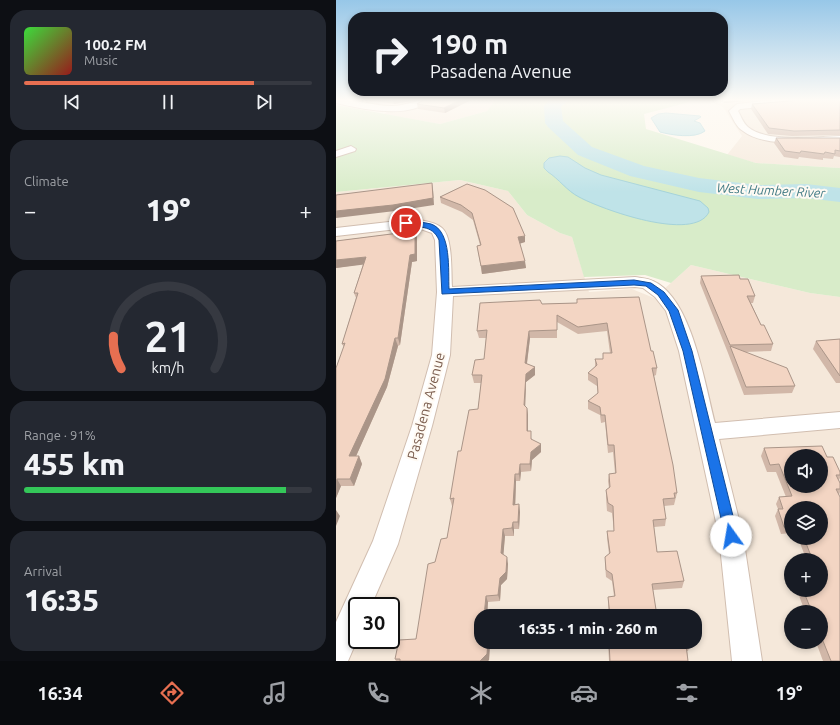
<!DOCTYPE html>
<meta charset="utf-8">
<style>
body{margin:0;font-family:Ubuntu,sans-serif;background:#242831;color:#f1f3f6;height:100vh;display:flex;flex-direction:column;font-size:15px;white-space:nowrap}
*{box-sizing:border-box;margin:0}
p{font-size:13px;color:#9ea1a6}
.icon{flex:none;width:22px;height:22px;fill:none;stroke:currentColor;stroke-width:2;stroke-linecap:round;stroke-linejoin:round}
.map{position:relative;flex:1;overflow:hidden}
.sheet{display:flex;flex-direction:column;gap:10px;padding:10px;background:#0d0f14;width:336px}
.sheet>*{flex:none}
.hud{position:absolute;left:12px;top:12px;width:380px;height:84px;border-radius:16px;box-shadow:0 2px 6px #0003;background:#171b24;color:#f1f3f6;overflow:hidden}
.controls{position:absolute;left:448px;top:449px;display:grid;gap:8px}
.controls a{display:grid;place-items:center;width:44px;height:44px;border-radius:50%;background:#171b24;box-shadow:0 2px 6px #0003;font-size:20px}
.speed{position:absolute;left:12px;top:597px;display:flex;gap:8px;font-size:20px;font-weight:700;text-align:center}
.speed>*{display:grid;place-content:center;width:52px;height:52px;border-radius:50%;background:#171b24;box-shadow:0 2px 6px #0003;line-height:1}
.speed .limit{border:2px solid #111;border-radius:6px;background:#fff;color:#111}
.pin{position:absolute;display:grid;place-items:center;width:34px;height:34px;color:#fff;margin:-17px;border:2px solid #fff;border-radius:50%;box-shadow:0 1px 4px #0007}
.me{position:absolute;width:44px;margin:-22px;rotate:347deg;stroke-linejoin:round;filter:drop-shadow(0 0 3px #0008)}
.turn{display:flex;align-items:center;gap:14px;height:84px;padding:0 16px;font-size:18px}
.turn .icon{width:52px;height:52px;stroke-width:2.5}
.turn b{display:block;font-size:28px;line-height:34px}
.big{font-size:30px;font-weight:800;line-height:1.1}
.sheet .card{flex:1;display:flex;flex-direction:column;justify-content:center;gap:6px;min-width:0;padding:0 14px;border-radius:16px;background:#242831}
.sheet .dial{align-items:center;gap:0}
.dial svg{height:104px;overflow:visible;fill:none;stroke:#363941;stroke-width:7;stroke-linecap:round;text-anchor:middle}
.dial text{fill:#f1f3f6;stroke:none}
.song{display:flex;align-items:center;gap:12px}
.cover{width:48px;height:48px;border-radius:6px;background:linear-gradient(135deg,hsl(120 70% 55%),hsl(0 70% 35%))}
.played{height:4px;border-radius:2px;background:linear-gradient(90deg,#e76f51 80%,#363941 80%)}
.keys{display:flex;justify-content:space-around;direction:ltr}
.heat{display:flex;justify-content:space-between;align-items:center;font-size:22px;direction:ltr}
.charge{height:6px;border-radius:3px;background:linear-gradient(90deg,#34c759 91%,#363941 0)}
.trip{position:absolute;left:138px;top:609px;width:228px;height:40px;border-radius:16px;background:#171b24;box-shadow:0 2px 6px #0003;font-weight:800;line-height:40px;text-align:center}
.tabs{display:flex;height:64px;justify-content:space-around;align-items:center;background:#090b0e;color:#9ea1a6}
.tabs .icon{width:28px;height:28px}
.tabs .selected{color:#e76f51}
.tabs b{font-size:18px;color:#f1f3f6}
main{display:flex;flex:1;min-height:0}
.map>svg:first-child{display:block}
.residential{fill:#f5e8da;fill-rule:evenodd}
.green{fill:#d8ecc9}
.water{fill:#bfe3e8;stroke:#a5d3da}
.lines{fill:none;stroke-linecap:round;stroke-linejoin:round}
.river{fill:#bfe3e8;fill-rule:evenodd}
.minor-casing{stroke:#d1beb0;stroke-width:2}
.minor{fill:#fff;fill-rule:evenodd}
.wall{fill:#d1b7a8}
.shaded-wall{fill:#aa9588}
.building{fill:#f3d5c3;stroke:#aa9588;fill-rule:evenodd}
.route{fill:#1a73e8;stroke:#114b97}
.labels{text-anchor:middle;stroke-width:4;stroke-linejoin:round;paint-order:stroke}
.far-water-label{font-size:13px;font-style:italic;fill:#437c86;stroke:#fffaf3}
.street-label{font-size:14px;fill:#7a5c4d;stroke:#fffaf3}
</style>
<main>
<section class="sheet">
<div class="card">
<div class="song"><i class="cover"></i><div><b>100.2 FM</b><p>Music</p></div></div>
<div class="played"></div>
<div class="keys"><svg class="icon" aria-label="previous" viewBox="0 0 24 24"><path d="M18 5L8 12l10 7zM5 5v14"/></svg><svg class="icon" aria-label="pause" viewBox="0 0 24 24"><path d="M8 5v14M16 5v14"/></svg><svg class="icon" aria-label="next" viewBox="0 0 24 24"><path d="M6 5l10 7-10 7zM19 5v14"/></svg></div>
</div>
<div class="card"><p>Climate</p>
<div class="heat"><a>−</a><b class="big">19°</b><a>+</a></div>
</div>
<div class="card dial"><svg viewBox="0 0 100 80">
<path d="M14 69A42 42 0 1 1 86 69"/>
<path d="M14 69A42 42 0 0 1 8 44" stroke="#e76f51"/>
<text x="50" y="56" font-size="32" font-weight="700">21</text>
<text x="50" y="72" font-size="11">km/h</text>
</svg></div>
<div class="card"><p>Range · 91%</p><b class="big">455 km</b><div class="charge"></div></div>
<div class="card"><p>Arrival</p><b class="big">16:35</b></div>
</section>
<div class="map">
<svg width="504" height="661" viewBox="0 0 504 661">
<rect width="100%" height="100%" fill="#fdf6ec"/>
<path class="residential" d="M5,99H160L151,111L104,124L48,114L56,109Z
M370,99H504V168L420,163L391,155L406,136L387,107Z
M124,180L172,191L191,215L224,233L236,237L253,292L296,289L318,298L355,265L474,293L504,297V661H0V192ZM455,456H485V486H455ZM455,508H485V538H455ZM455,560H485V590H455ZM21,606H55V640H21ZM455,612H485V642H455ZM145,616H359V642H145Z"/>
<path class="green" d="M160,99H357L350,103L308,114L310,129L420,163L504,168V297L474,293L355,265L335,283L309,275L248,277L236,237L224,233L191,215L172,191L124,180L0,192V105L104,124L151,111Z"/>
<path class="water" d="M330,113L364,116L365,117L358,121L364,123L369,131C359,139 335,135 324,132L315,118L322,114Z
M224,156L232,157L249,168L265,175L364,201L372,208L373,212C358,243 265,209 243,197C231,191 223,179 212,172L208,168V163L213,158Z"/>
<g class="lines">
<path class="river" d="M214,99H233L225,107L227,121L256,147L308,166L363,178L422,185L470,184L504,188V202L470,198L422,199L363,192L294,176L242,155L212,127L209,123L208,106Z"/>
<defs>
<path id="minor" d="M0,99C19,99 37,106 56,106C70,106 82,99 96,99C74,120 26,109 0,103Z
M446,99L504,100V104L465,103L404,109L402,111C405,116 407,123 412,127C431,143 480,137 504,136V142C477,142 429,148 407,131C400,127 397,118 393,111L401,104Z
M15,146L20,149L19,151L0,157V151Z
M79,219C88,221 99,222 106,228C117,237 115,273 116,287L299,277C305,278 312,278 317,281C356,298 369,385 379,423L504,412V428L383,439L407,536L426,661H396L383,536L343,351L330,311L319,297L307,288L299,287L117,296L114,355L96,426L62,544L35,606H21V640L12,661H0V622L37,541L76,426L96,355L101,292L99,240L96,233L79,227L0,236V228Z"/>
</defs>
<use href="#minor" class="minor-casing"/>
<use href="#minor" class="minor"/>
</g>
<path class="wall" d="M27,99H87L58,104Z
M89,99H137L109,113L82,109L81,104Z
M381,99H430L388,103Z
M504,100V135L456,136L432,134L415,109L416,104Z
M440,138H504V157L498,156L497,159L487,158V160L463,157L462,159L448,157L438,143Z
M131,184L189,242L184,243L190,268L146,274L141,246L144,245L137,220L126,212L105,203L104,197Z
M79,231L81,238V261L76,262L64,345L62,346L51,387L20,456H23L26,464L18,486H5L0,498V368L8,347L6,344L20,298L18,293L27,264L0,268V241Z
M365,276L404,279L419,296L417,303H415L425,325L437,344L435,351L409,352L459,386L456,393L408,395L392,353L364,283Z
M241,303L315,351L321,368L320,375L318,376L341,493L338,505L328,506L330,519L329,526L318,527L321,552L348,581L346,588L317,590L321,616H273L272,603V597L278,596L276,581L270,577L269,564V557L273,554L271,538V531H278L276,513L271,511L270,498V490L273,488L272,481L273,474L279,473L277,452L272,453L269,422L265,423L264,415L252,409V401L262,394L261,386L252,380V373L259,367V359H267V353H274L271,331L242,334L221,322V338H194L191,364L199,367V375L190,382L189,406L191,408L192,415V431L196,440L205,452L196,460L195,471L185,472L184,481H180L179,505L183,504L184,512L183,529H178V536H169L167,555L172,564L171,579L165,585L164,601L152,602L151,616H145V642L154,644L153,660L152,661H60L59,659L80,639L99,562L111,538L117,506H116L114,499L125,451L142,409L145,383H138L136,375L148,359L150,338H143L141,331L206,304Z
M504,339V383H500L477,349L480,341Z
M428,448L491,457L504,472V478L503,480L504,483V492L503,495L504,661H487L480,642H485V612H469L461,590H485V560H462L463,557L469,556L462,538H485L455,508V533L445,534L439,516L442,509L440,504L443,497H450L440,472H431L425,456Z
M272,642H353L354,645L352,651H351L352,661H273Z"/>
<path class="shaded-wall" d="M56,99H87L58,104Z
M126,99H137L109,113L108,108Z
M388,99H430L388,103Z
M96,183L97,189L98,205L59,211L0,218V211Z
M79,231L81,238V261L76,262L64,345L62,338L74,255Z
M189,236V242L183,244L182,237Z
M30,257L32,264L0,268V260Z
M189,261L190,268L146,274L145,266Z
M193,331L194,338L190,370L189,363Z
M59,338L62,346L51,387L17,463L13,456Z
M199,367V375L190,382L189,413L188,405L190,374Z
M191,408L192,415V439L191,431Z
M205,444V452L196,460L195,471L194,464L195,452Z
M23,456L26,464L18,486L14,479Z
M184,464L185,472L184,481L183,474Z
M179,474L180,481L179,512L177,505Z
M1,479L5,486L0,498V481Z
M183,504L184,512L183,529L182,522Z
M0,510L4,516L0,526Z
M177,522L178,529V536L176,528Z
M167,529L169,536L167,560L165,553Z
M171,557L172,564L171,579L165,585L164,601L162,595L164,578Z
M150,596L152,602L151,616H148Z
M152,642H154V644L153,660L152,661H144Z"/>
<path class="building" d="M89,99H126L108,108L81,104Z
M466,100H504V130L458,131L433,128L416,104Z
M440,138H504V151L499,150V154L489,152L488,154L465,151L464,153L449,151Z
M96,183L97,198L57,205L0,211V195Z
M131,184L149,190L177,208L189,236L182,237L189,261L145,266L141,246L145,245L136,213L125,205L104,197Z
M79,231V254L74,255L62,338H59L49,379L13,456H23L14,479H1L0,481V368L9,343L6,344L22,293H18L30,257L0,260V241Z
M403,275L404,279H412L419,296H411L425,325H428L437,344L394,345L365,276Z
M303,297L315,351H317L321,368H316L337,465L341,493H338L339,498L327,499L330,519L317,520L321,552L341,551L348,581L316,584L321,616H274L272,597L279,596L276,574L270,570L269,557L274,553L271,531H278L277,506L272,503L270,490L274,487L273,474L280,473L278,445H272L269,415H265L264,407L252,401L262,393L261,378L252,373L261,365L259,359H267V353H276L271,323L242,327L221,315V330L193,331L189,363L199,367L190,374L188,405L191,408V431H195V439L205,444L195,452L194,464H184L183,474H179L177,505L183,504L182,522H177L176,528L167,529L165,553L171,557L170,572L164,578L162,595L150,596L148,616H145V642H152L151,654L144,661H64V659H59L63,640L80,639L92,564L99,562L105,539L111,538L118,498L114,499L122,451H125L133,410L142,409L146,375H136L139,360L148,359L151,330L141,331L144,303L204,300L206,304L241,303V299Z
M504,339V376L480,341Z
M394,346L451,368L459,386L410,387Z
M486,446L491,457H497L504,472V475H500L504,483V489H500L504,497V661H495L485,636V612H476L467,590H485V560H465L463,557L475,556L468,538H485V508H455V527H448L442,509H447L443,497L456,496L443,464L434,465L428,448ZM455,456H485V486H455Z
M273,642H353L354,645H350L352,661H274Z"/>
<linearGradient id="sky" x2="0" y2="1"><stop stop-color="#97c7e8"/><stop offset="0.52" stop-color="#fefbf6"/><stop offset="1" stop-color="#fefbf6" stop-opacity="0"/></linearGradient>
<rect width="504" height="192" fill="url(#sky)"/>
<path class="route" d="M70,221C78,222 88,222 95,224C116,231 112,271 113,289L298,280L315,283L328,292L342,310L356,351L402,536L400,540L395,542L391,540L389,536L347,351L333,311L322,295L310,286L298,285L106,294L103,240C96,224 82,228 68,225V222Z"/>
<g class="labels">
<g class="far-water-label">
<text transform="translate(435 190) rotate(3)" y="5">West Humber River</text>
</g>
<g class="street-label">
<text transform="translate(90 406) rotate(-75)" y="5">Pasadena Avenue</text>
</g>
</g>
</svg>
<div class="controls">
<a><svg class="icon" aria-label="sound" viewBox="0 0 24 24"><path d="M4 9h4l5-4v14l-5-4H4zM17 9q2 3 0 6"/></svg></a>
<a><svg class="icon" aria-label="layers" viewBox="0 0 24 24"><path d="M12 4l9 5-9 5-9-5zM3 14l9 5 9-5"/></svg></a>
<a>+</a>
<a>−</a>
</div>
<div class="speed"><div class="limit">30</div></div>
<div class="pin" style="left:70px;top:223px;background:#d93025"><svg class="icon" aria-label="arrive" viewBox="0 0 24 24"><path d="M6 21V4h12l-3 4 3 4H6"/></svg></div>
<svg class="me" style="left:395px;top:536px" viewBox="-20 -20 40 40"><circle r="19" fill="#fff"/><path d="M0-13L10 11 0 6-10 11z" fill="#1a73e8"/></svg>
<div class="trip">16:35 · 1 min · 260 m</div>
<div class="hud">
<div class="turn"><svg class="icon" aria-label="right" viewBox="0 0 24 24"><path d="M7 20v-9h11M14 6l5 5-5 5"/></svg><div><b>190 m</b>Pasadena Avenue</div></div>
</div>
</div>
</main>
<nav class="tabs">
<b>16:34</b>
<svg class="icon selected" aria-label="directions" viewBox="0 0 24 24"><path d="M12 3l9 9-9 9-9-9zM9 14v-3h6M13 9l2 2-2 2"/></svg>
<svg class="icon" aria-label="music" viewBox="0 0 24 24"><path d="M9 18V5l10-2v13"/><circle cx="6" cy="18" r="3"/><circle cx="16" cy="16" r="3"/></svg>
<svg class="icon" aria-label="phone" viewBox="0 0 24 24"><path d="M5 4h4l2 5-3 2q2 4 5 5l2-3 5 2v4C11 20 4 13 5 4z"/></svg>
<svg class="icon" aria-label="climate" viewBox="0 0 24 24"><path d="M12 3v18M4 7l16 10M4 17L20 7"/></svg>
<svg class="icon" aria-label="car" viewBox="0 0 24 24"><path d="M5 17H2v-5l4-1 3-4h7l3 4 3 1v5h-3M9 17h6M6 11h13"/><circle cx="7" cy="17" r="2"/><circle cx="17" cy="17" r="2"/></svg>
<svg class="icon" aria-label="filters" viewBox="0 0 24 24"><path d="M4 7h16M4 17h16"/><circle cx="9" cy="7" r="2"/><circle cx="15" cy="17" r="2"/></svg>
<b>19°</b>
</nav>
